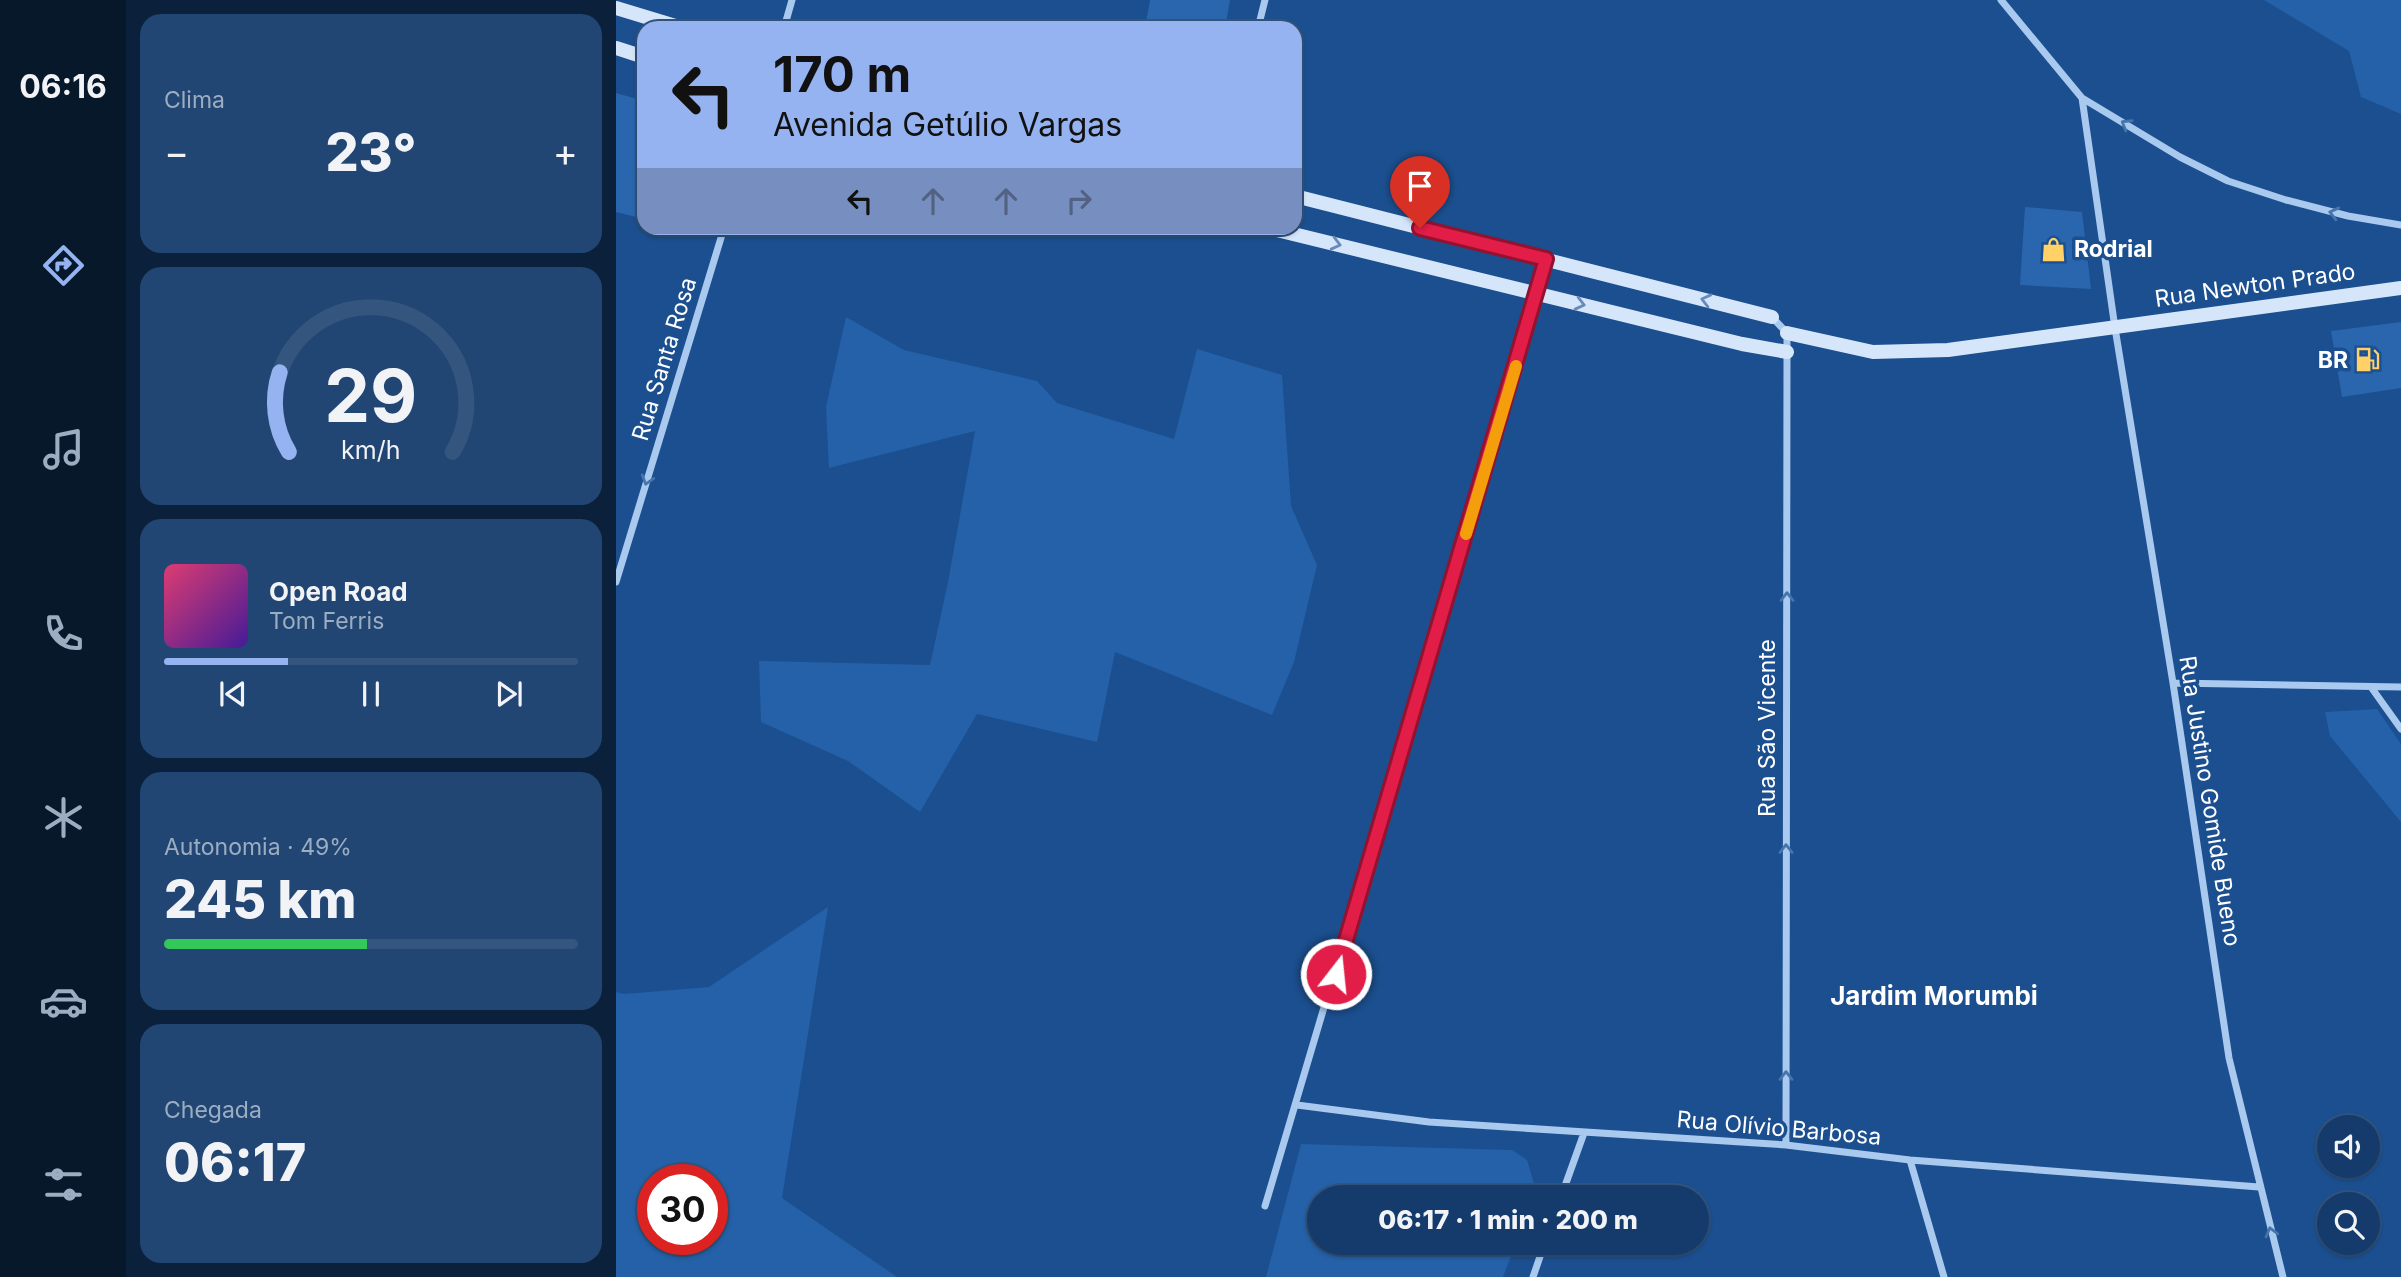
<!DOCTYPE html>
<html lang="pt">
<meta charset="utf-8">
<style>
body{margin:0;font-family:Inter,sans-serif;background:#214673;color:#f1f3f6;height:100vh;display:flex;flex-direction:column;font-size:26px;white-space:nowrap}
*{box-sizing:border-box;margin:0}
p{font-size:23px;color:#9dadc1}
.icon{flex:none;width:38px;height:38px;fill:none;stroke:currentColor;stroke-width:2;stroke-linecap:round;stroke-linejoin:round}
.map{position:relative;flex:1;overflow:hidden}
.details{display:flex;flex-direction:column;gap:14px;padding:14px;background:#0b203b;width:490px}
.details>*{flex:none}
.banner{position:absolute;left:21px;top:21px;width:665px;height:214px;border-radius:21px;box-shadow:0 2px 5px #0004,0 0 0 2px #33557e;background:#95b2f1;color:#111;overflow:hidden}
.buttons{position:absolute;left:1701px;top:1115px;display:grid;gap:14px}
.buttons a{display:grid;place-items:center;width:63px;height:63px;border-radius:50%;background:#143b6b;box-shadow:0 2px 5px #0004,0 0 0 2px #33557e;font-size:35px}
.speed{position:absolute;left:21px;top:1164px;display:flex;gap:14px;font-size:35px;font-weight:700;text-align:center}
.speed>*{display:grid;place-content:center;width:91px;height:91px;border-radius:50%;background:#143b6b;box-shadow:0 2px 5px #0004,0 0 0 2px #33557e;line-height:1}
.speed .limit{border:10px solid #d22;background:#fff;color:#111}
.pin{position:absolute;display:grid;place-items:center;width:60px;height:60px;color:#fff;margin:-72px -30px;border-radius:50% 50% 50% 0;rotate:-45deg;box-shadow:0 0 7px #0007}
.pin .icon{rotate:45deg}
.me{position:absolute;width:77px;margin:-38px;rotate:16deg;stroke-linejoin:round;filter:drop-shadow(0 0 5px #0008)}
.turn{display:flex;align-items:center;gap:24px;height:147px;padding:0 21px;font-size:32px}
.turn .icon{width:91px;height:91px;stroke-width:2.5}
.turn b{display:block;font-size:49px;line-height:60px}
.lanes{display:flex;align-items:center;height:66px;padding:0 21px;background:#0003;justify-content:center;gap:35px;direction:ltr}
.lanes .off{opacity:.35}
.big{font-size:52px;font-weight:800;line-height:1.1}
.details .tile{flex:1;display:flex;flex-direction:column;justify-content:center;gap:10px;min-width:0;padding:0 24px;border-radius:21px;background:#214673}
.details .dial{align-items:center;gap:0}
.dial svg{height:182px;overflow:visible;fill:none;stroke:#33557e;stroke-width:7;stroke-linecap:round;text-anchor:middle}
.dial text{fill:#f1f3f6;stroke:none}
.song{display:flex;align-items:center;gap:21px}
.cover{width:84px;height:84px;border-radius:10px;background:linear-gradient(135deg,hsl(340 70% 55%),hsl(260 70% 35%))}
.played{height:7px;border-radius:4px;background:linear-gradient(90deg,#95b2f1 30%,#33557e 30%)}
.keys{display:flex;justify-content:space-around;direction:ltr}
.heat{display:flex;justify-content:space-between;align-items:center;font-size:38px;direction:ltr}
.charge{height:10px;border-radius:5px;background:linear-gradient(90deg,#34c759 49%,#33557e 0)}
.trip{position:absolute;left:691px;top:1185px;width:402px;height:70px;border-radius:35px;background:#143b6b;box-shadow:0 2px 5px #0004,0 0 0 2px #33557e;font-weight:800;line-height:70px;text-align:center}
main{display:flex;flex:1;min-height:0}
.tab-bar{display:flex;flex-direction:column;width:126px;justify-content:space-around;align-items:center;background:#08182b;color:#9dadc1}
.tab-bar .icon{width:49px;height:49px}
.tab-bar .selected{color:#95b2f1}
.tab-bar b{font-size:32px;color:#f1f3f6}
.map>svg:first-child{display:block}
.green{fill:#2461a8;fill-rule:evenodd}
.building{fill:#2a66ad}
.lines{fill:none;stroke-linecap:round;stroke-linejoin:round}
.street{stroke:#a9c9ee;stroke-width:7}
.secondary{stroke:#d6e6fa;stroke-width:14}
.oneway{stroke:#4674ac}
.oneway2{stroke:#668bba}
.route-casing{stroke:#92132f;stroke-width:18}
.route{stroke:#e11d48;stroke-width:12}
.slow{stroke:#f59e0b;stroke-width:12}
.labels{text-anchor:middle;stroke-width:7;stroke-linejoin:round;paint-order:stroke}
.poi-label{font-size:23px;font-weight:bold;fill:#fff;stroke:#1b4f8f;text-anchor:start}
.street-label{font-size:23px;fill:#fff;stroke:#1b4f8f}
.quarter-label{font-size:26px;font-weight:bold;fill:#fff;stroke:#1b4f8f}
</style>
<main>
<nav class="tab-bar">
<b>06:16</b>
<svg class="icon selected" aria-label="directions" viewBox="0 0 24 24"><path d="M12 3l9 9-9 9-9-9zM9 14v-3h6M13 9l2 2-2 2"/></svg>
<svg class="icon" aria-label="music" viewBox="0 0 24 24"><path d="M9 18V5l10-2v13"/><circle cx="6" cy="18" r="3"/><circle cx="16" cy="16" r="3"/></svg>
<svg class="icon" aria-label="phone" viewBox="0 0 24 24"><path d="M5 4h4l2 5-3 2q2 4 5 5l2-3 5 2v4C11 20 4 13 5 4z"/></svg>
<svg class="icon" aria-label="climate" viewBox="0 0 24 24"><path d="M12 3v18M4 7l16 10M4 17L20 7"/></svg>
<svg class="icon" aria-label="car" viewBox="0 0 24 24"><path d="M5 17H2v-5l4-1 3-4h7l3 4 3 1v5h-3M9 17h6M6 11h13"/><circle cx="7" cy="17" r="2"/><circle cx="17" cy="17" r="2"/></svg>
<svg class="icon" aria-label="filters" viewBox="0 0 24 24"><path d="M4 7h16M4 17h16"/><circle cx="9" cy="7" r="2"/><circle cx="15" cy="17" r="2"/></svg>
</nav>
<section class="details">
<div class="tile"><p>Clima</p>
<div class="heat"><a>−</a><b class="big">23°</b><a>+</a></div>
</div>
<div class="tile dial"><svg viewBox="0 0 100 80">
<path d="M14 69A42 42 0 1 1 86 69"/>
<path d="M14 69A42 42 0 0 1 10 34" stroke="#95b2f1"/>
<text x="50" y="56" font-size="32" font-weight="700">29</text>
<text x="50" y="72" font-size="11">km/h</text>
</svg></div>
<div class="tile">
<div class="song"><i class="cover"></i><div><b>Open Road</b><p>Tom Ferris</p></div></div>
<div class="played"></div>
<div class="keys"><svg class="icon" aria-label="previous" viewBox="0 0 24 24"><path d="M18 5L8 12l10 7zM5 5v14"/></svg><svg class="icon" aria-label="pause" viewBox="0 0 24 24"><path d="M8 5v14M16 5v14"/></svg><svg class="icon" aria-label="next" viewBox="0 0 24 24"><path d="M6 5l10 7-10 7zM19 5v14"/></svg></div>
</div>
<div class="tile"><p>Autonomia · 49%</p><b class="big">245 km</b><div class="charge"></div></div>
<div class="tile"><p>Chegada</p><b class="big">06:17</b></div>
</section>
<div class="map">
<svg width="1785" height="1277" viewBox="0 0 1785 1277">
<rect width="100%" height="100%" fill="#1b4f8f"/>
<path class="green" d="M1648,0H1785V114L1745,97L1733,51Z
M230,317L288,350L421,381L441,403L558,439L581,349L666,375L675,506L701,565L678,662L656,715L499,652L481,742L361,714L304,812L232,761L145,722L143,661L314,665L332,582L359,431L213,468L210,407Z
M1761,709L1785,744V822L1714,736L1709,712Z
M212,907L166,1198L281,1277H0V992L8,994L93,987ZM37,1180H96V1239H37Z
M685,1144L896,1150L911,1160L920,1190L917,1197H704V1242L900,1243L887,1277H650Z"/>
<path class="building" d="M534,0H614L609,28H529Z
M0,93L28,101V219L0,212Z
M1409,207L1466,212L1475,289L1404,285Z
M63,228H92L90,236Z
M1785,322V388L1726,397L1715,331Z"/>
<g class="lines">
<path class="street" d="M1385,0L1466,98L1564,157L1612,181L1670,200L1732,216L1785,225
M168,28L176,0
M642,28L649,0
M1466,98L1499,328L1557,683L1613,1058L1667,1277
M1156,317L1171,333V352L1170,1145
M0,582L108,228
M1557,683L1785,687
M1755,687L1785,729
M681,1105L813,1122L1170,1145L1294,1160L1643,1187
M1294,1160L1328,1277
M945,1197L968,1133
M649,1206L930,260
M917,1277L929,1242"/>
<path class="secondary" d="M0,8L66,28
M0,48L28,57
M679,196L1156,317
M653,228L1126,344L1171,352
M1171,333L1257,352L1332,350L1785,288"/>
</g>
<defs><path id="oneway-chevron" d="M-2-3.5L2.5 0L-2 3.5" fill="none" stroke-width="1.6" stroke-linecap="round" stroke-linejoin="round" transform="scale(1.75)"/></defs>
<g class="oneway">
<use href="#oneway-chevron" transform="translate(1510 124) rotate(-149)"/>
<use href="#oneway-chevron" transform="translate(1718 213) rotate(-166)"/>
<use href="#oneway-chevron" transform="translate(31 480) rotate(107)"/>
<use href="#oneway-chevron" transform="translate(1171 597) rotate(-90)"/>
<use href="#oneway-chevron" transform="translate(1170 849) rotate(-90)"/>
<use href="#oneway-chevron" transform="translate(1170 1076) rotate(-90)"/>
<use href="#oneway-chevron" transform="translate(1655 1232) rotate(-105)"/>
</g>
<g class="oneway2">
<use href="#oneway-chevron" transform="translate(720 244) rotate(14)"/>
<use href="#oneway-chevron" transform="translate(1090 300) rotate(-166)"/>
<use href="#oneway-chevron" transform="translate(964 304) rotate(14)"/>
</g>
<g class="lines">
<defs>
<path id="route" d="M720,974L930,259L804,228"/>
</defs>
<use href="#route" class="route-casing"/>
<use href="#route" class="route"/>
<path class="slow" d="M850,534L900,366"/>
</g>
<defs>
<symbol id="shop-bare" viewBox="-9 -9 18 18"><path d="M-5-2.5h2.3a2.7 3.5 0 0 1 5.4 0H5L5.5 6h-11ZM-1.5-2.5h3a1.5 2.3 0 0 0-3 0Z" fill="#ffd166" stroke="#1b4f8f" stroke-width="2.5" paint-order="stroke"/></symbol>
<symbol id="fuel-bare" viewBox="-9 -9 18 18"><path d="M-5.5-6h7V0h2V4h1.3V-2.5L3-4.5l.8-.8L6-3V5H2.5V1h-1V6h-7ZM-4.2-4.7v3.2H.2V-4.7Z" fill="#ffd166" stroke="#1b4f8f" stroke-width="2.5" paint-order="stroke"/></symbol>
</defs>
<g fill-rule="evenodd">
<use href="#shop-bare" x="1420" y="232" width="35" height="35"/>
<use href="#fuel-bare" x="1734" y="342" width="35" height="35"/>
</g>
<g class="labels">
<g class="poi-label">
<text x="1458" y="257">Rodrial</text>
<text x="1732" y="368" text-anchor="end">BR</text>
</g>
<g class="street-label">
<text transform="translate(1639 285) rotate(-8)" y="8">Rua Newton Prado</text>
<text transform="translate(48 359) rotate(-73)" y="8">Rua Santa Rosa</text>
<text transform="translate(1151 728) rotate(-90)" y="8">Rua São Vicente</text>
<text transform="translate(1594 801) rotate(81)" y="8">Rua Justino Gomide Bueno</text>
<text transform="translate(1163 1128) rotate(5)" y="8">Rua Olívio Barbosa</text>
</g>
<g class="quarter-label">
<text x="1318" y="1005">Jardim Morumbi</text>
</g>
</g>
</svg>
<div class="buttons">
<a><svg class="icon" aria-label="sound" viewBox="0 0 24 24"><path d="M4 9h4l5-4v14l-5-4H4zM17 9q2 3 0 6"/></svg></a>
<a><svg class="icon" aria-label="search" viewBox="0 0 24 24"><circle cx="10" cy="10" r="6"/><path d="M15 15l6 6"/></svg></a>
</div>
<div class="speed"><div class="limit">30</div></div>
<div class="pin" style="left:804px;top:228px;background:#d93025"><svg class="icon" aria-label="arrive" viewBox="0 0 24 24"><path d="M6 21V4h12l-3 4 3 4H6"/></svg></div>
<svg class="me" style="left:720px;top:974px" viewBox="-20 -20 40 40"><circle r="17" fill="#e11d48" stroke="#fff" stroke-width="3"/><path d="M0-11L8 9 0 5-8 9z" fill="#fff"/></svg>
<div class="trip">06:17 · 1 min · 200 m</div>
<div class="banner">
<div class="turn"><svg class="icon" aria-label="left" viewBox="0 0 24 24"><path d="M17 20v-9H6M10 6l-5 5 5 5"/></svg><div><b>170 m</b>Avenida Getúlio Vargas</div></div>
<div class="lanes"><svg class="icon" aria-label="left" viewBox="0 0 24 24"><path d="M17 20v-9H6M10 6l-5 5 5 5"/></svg><svg class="icon off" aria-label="ahead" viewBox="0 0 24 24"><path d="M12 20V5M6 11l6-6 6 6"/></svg><svg class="icon off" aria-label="ahead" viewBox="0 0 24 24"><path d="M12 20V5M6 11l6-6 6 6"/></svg><svg class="icon off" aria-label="right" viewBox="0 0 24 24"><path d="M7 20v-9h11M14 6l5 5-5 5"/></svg></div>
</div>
</div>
</main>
